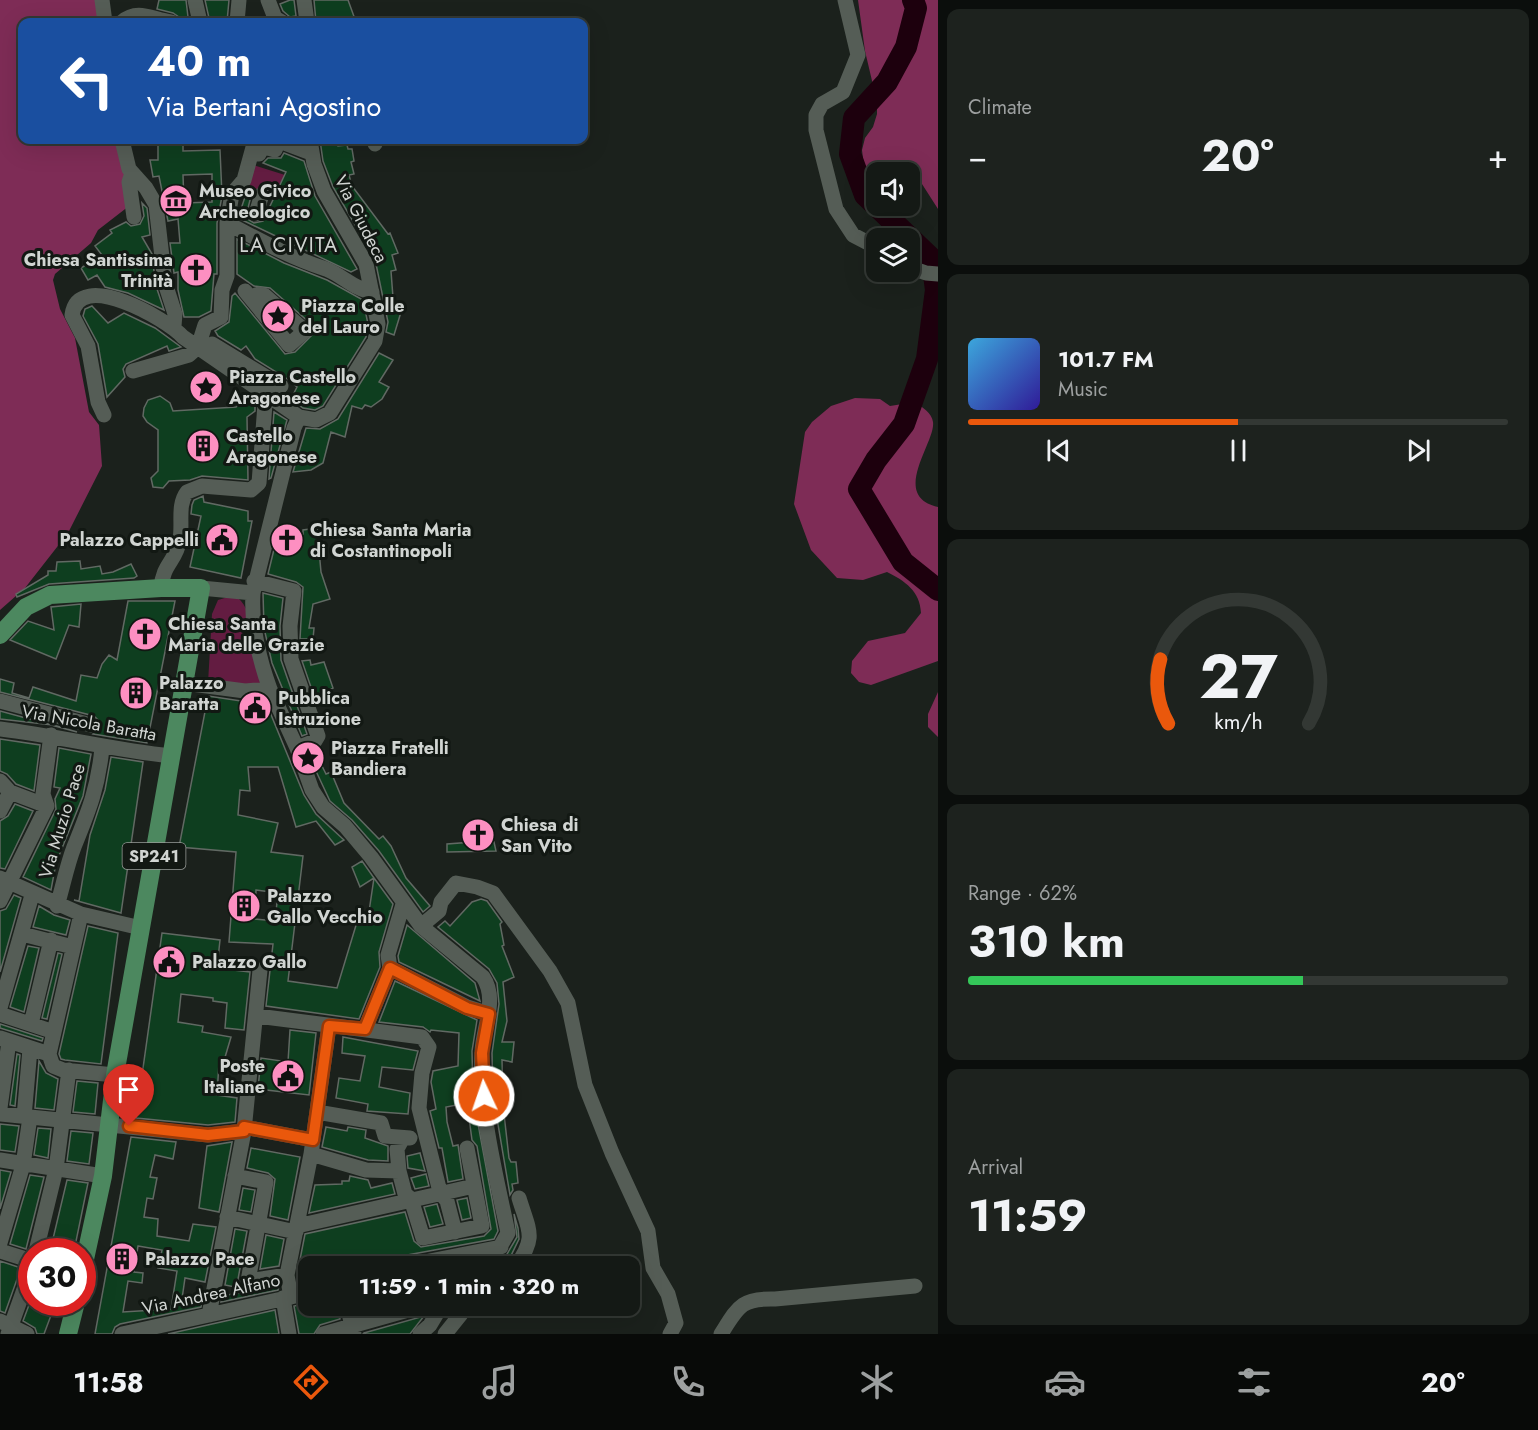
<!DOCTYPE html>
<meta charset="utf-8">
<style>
body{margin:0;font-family:Jost,sans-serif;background:#1d221e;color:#f1f3f6;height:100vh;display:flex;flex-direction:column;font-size:22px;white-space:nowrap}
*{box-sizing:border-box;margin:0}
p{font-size:20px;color:#9da0a0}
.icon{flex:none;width:33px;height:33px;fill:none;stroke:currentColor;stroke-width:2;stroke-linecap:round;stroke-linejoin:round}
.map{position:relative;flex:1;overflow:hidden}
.panel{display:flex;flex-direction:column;gap:9px;padding:9px;background:#0b0e0c;width:600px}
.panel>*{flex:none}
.banner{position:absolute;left:18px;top:18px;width:570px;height:126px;border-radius:12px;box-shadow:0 6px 24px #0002,0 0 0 2px #333834;background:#1a4fa0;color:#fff;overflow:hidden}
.controls{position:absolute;left:866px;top:162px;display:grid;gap:12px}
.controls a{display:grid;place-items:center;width:54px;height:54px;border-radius:12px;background:#141915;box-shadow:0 6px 24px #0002,0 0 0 2px #333834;font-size:30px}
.speed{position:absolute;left:18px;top:1238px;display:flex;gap:12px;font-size:30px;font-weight:700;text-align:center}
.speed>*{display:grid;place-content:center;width:78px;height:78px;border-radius:50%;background:#141915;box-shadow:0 6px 24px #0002,0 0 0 2px #333834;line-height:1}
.speed .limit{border:9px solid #d22;background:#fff;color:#111}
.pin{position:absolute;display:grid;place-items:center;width:51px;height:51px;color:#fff;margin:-62px -26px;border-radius:50% 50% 50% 0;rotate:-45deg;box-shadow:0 0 6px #0007}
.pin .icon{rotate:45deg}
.me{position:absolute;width:66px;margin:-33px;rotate:357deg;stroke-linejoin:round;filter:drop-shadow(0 0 4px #0008)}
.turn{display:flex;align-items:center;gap:21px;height:126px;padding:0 30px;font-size:27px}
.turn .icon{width:78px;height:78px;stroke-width:2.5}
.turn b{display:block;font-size:42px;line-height:51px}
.big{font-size:45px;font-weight:700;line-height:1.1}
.panel .card{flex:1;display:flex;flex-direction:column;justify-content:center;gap:9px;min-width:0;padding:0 21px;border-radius:12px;background:#1d221e}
.panel .dial{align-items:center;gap:0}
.dial svg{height:156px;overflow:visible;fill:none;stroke:#333834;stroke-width:7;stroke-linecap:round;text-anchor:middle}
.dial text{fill:#f1f3f6;stroke:none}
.song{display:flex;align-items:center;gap:18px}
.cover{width:72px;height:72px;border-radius:9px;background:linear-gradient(135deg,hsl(200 70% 55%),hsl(250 70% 35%))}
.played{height:6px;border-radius:3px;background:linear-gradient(90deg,#ea580c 50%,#333834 50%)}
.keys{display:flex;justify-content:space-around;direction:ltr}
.heat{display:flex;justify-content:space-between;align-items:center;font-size:33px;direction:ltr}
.charge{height:9px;border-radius:4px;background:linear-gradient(90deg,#34c759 62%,#333834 0)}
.trip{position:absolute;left:298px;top:1256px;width:342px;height:60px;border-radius:12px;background:#141915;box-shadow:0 6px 24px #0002,0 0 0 2px #333834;font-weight:700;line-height:60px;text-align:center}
.tab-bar{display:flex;height:96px;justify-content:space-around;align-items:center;background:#080a08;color:#9da0a0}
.tab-bar .icon{width:42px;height:42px}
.tab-bar .current{color:#ea580c}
.tab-bar b{font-size:27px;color:#f1f3f6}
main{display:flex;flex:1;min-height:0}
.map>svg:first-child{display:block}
.green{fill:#631c41}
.forest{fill:#7e2c56}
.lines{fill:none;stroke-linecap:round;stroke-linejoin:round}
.river{stroke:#1d000d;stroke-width:22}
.building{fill:#0e3e1f;stroke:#616963;stroke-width:1.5;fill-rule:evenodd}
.minor{stroke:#555d56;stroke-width:15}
.major{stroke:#4c885f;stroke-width:18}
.route-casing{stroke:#983908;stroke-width:15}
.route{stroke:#ea580c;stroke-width:10}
.labels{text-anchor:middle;stroke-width:6;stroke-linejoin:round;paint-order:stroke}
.shield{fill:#121813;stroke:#989c99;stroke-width:1.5}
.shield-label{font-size:16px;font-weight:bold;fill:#d1d5d2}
.poi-label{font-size:18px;font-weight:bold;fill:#d1d5d2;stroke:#121813;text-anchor:start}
.street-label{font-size:18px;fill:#d1d5d2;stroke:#121813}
.neighbourhood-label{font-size:20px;letter-spacing:1.5px;fill:#d1d5d2;stroke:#121813}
</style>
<main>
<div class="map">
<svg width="938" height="1334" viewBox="0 0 938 1334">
<rect width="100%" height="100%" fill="#1b211c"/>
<path class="green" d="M253,165L285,175L278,188L269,193L246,186Z
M228,597C234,598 238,597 241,601C254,615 258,664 262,683L248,688L208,683L212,614L218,600Z"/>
<path class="forest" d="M0,0H99L102,22H22V140H119L129,206L98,230L91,243L55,274L53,280L60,309L75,338L89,412L99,425L102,466L68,533L25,588L0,610Z
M858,0H938V209L922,184L909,176V172H876L875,183L865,175L862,150L865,138L873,127L877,114V102L865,51Z
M855,398L880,399L890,406L915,402C922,407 932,413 933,422C936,442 889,496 938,507V661L871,685L859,682L851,673L852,661L868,641L905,633L921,613C920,591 905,581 887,572L863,580L837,578L811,550L794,504L805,432L812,422L831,406Z
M938,692V737L928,727V714Z"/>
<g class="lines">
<path class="river" d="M913,0L916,8L906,47L887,82L854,118L850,154L865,195L932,259L936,290L927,359L904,424L876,460L859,489L903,562L938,590"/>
</g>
<path class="building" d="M159,0H186L188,17H179L173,13L157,9Z
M205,0H229L227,22H214L209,18Z
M290,0H294L296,16L290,17L283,11L280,4Z
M314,0H348L356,22H316Z
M158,140H183V151L220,150L222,196L217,223V274H214L211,311L199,317H184L178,290V272L174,273L170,243H180L178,219L168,221L159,176L153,177L150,160H158ZM212,174V202L184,203L183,175Z
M320,140H337L338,146L347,145L348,149H352L354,161L351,162L354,174L349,175L352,186L388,234L390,233L398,253L392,255L396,270L391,271L394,311L401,312L394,335L386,332L388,322L375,259L333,187L323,161Z
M284,153L304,161L315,196L357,269L351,272L238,218L246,194L251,196L247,212L249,220L254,223L263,221L286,172L263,163L268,158H281Z
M142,203L147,208L150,235L142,237L152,254L155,280L150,281L157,289L164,310L128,293L105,287L97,275L88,280L81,268L102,255L95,246L112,233L110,230L126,222L131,226L140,224L144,216Z
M237,239L284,263L327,280L363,300L368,324L366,337L323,406L315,410L303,408L291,399L297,387L286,378L255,359L246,346L241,350L218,336L215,331L229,322L232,296L235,293L285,354L295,352L314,333L311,324L270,288L254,286L237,274Z
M92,306L108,323L124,313L155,328L181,347L169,351L167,346L126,364L123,369L125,377L107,397L98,344L83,316L85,309Z
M379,353L393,360L379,382L389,387L382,399L371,407L365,405L362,409L352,406L345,437L331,432L323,463L311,470L293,472L306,428L320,429L338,419Z
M160,396L170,403L173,411L236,407L242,401L251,400L255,406V411L247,417L248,480L202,476L190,480L169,481L163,488L153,487L151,478L158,471V430L147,422L143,416L144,408L148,400Z
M274,412L287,420L271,478L269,479Z
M203,496L204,502L248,511V521H252L241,578L190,567L201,516L191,514L192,505L194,500Z
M317,528L321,572L330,599L313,604L309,628H314L313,639H300L303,587L296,582L268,574L279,529L303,534V530Z
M80,561L81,569L100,566L102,574L113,572L131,564L137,576L134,578L49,584L17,597L16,594L48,575V571H56L57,562Z
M263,593L283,598L280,626L281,660L307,734L302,736L272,663L264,628Z
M128,601H175L147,743L93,734L100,727V722L94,716L0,692V679L14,683L12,693L29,698L33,687L76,701L81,675L97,678L102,664L109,655L117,660Z
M81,604L79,627L69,625L56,659L10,640L28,621L54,630L51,607Z
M310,660L311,665L324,662L333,688L314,696L302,661Z
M208,696L267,705L304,795L316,814L344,840L335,845L316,821L296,827L278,767H248L250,791L240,790L238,815L278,823L271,852L303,856L288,981L337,988L357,922L367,925L374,878L393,904L379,952L380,967L359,1019L266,1006L273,944L229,942L236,852L179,847ZM256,890L278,893L275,921L255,919Z
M0,711L77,732L53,725L0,719Z
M0,739L40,745L34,791L16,784L7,774L0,771Z
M59,748L91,754L83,796L56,863L51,890L23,877L56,809L55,799L60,788L54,787Z
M111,757L143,762L121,913L74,900L79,901L90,835L105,790Z
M322,766L326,774L331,772L344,803L379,839L383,836L391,846L406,878L430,906L423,912L379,851L352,820L330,801L315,769Z
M15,804L33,811L5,869L0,868V821L8,816Z
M484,827L486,842H494L496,851L447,852V844L473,842L471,828Z
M362,861L374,878L360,887L352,867Z
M14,895L21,898L0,972V911L6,909Z
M481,899L487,901L502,922L500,924L504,945L502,946L514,977L503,982L507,1021L502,1042H514L512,1062L502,1060L503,1105L509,1158L511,1162H516L518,1183L512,1184L513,1190L510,1195L493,1095L492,1053L499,1004L497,983L489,969L438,927L445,921L450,926L472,902Z
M39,906L54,915L70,920L66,935L33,927Z
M407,925L475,983L480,1001L399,962L398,956Z
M88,926L118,933L101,1064L65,1060L61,1059L59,1054Z
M162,933L220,940L217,968L250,972L244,1030L225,1028L227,1003L213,1001V998L181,994L178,1022L203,1026L202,1032L231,1037L223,1064L219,1063L217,1095L237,1098L235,1122L208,1125L136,1118Z
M28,946L39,948L24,1012L10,1007Z
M58,953L62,954L47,1019L42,1018Z
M395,981L477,1020L472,1051L473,1097L498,1231L494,1239L402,1256L395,1262L380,1266H309V1283L299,1285L298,1280L305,1278L297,1275L305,1234L405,1212L414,1241L421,1247L484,1236L491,1229L477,1146L472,1140L467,1103L446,1107L447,1122L453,1146L458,1145L463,1179L448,1182L442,1148H439L430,1111L436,1109L431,1082L433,1071L458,1066L459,1033L431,1030L430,1032L423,1027L379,1022Z
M0,1024L43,1038L42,1041L0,1028Z
M290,1030L316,1033L309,1095L258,1089L261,1058L288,1062Z
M343,1037L418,1051L413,1070L382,1067L379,1087L410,1093L408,1114L367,1111L368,1104L336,1098L339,1078L360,1081L365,1056L342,1053Z
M17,1054L20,1055L15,1106L10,1105Z
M39,1061L46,1073L58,1079L54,1110L35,1108Z
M77,1081L98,1083L95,1114L73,1112Z
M0,1124L19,1126L15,1152L0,1150Z
M326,1127L347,1131L348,1127L366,1130L365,1138L388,1146V1161L368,1160L322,1147Z
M38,1128L51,1129L48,1158L34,1155Z
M71,1131L93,1133L89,1164L67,1161Z
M131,1137L176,1142L173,1159L155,1155L150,1177L157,1178L153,1199L147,1198L144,1217L158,1219L157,1236L189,1241L193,1224L216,1227L205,1282L185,1278L181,1306L202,1301L201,1307L120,1324L115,1327L112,1334H95ZM138,1246L162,1250L158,1268L177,1271L171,1309L123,1312L128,1281L142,1283L143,1273L134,1272Z
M232,1142L219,1212L199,1208L207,1146Z
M251,1148L300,1157L288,1220L270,1216L275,1179L268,1173L247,1168Z
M420,1153L425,1171L408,1168L407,1156Z
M0,1170L11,1172L0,1209Z
M426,1174L429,1186L415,1189L411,1178Z
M30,1175L44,1177L26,1249L10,1244Z
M350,1176L368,1180L371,1188L392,1183L395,1194L309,1213L315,1185L342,1184V1181H349Z
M67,1180L88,1183L74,1251H46L48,1242L52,1243Z
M243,1188L255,1190L251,1212L239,1210Z
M467,1198L471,1218L462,1220L457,1200Z
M437,1204L443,1224L430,1227L424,1207Z
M514,1214L518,1228L519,1239L506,1266H500L517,1237Z
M235,1229L247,1231L238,1279L240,1288L225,1285Z
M266,1235L284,1239L279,1266L260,1269Z
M0,1261L21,1268L5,1313L0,1311Z
M279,1286L278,1290L221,1302L222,1296Z
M32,1297V1302H56L44,1334H37L35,1328L23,1321Z
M309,1303L338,1305L340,1319L320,1325L314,1334H299L294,1306Z
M357,1305H390L359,1314Z
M275,1310L279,1334H168L212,1324Z
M424,1316L410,1334H363L364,1333Z"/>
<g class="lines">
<path class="minor" d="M102,0L105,22
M195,0L200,22
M268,0L275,18L282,22
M304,0L307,22
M845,0L858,55L843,92L822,104L816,115V130L836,209L853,235L876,247
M122,22C138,8 153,20 171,22
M237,22L239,0
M122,140L129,169L146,188L156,205L165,283L175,314L174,326
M374,140L375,144
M252,152L259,154L262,146L275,150L279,141L311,153
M132,173L129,182L134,217
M256,214L262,194
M227,223C259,240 291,258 326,269C342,275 355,290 372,292
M909,267L926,273L938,274
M245,291L289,345L305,331L264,295L259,294L251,297
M212,344L281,386
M133,371L189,355L198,347L205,325L221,317L222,290L227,276V223L232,194L244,180L255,140
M104,415L98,402L88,346L72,315C78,268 167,319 183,337L299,417L316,420L330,413L375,341L378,324L366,264L324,191L314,164L310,140
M254,581L294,591L290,626L291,659L318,736L315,741L297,748
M161,588C163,563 176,562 180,539C183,524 177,505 187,492L202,486L251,490L259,483L265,404L268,396
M201,588L253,593
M184,683L245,691L270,689C259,659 251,625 253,593L294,428L299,417
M270,689L297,748L312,790L323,807L345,826L371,857L421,926L483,977C498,999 483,1027 482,1052C478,1106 497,1180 508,1233L489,1266
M0,701L91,725
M0,729C58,736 113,750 171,756
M0,781L10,792L47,806
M0,811L10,792
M0,878L81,914L141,928
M0,901L47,806L43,794L51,735
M57,906C63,886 67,865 74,847C89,810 98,788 102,748
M421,926L439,911L441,902L456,883L477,887L493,893L550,971L568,1003L585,1085L612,1153L648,1231L653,1268L668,1294L676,1323L670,1334
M22,934L73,947
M390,968L467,1007L489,1014
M390,968L388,955L403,904
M0,1008L32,895
M0,1014L54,1032
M257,1016L422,1037L429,1047L422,1073L419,1108L440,1192L447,1201L455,1232
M31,1024L51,940
M365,1029L390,968
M0,1038L49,1054L53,1066L63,1070L115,1075
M49,1054L81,914
M0,1108L9,1041
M317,1112L381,1123L385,1136L410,1138
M0,1114L208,1135L244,1131
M24,1117L30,1049
M244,1127L313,1140
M403,1138L397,1149L399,1171L405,1194L411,1199L423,1238L482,1226L467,1148
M311,1154L366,1170L399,1171
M0,1160L103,1176
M235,1176L266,1182L248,1281L287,1275
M227,1217L296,1232
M297,1226L474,1186
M0,1243L23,1165L30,1117
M0,1251L32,1261
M36,1251L56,1169L69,1070
M404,1266L501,1247
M516,1266C537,1237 529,1231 519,1198
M291,1297L287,1275L311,1154L329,1026
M283,1298L289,1334
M347,1305L354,1334
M209,1315L244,1131L260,970
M0,1321L27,1334
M8,1334L32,1267
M122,1334L309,1293
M323,1334L426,1305
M420,1334L430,1325L442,1305
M445,1334L461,1314
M721,1334C738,1307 741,1298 775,1299L915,1286"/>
<path class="major" d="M0,635L26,607L50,595L161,588H201L115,1075L103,1176L82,1273
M68,1334L76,1302"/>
</g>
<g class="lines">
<defs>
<path id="route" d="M129,1126L208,1135L244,1131V1127L313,1140L329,1026L365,1029L390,968L467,1008L489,1014L482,1053L484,1096"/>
</defs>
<use href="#route" class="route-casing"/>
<use href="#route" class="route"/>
</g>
<defs>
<symbol id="museum-disc" viewBox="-11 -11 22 22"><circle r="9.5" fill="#fd8fc1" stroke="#121813"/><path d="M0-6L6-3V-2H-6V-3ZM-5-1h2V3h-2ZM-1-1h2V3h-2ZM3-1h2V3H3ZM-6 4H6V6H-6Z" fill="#111"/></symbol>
<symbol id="church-disc" viewBox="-11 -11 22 22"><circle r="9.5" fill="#fd8fc1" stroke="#121813"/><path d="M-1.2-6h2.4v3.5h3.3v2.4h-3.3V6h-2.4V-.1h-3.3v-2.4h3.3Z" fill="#111"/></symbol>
<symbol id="sight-disc" viewBox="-11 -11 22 22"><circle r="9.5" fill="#fd8fc1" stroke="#121813"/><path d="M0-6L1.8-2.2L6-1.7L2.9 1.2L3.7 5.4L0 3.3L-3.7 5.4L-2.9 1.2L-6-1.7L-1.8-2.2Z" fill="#111"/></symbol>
<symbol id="building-disc" viewBox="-11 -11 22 22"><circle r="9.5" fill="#fd8fc1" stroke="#121813"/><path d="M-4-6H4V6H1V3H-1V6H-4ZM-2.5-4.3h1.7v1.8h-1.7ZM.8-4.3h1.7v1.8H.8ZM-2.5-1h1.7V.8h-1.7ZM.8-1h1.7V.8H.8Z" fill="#111"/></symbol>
<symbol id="civic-disc" viewBox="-11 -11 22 22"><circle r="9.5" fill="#fd8fc1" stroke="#121813"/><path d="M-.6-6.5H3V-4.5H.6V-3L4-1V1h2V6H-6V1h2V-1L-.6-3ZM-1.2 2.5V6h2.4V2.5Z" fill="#111"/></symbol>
</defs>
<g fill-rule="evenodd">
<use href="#museum-disc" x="157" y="182" width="38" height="38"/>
<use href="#church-disc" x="177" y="251" width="38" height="38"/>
<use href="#sight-disc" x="259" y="297" width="38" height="38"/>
<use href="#sight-disc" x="187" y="368" width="38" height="38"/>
<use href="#building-disc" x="184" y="427" width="38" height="38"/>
<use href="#civic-disc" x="203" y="521" width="38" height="38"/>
<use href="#church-disc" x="268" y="521" width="38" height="38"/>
<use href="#church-disc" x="126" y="615" width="38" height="38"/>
<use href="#building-disc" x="117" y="674" width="38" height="38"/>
<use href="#civic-disc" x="236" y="689" width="38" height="38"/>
<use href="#sight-disc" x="289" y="739" width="38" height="38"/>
<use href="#church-disc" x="459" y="816" width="38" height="38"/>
<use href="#building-disc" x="225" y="887" width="38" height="38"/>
<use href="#civic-disc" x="150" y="943" width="38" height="38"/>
<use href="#civic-disc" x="269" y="1057" width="38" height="38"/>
<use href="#building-disc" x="103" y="1240" width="38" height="38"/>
</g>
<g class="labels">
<rect class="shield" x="122.5" y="843" width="63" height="26" rx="4.5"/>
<g class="shield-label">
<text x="154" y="862">SP241</text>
</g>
<g class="poi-label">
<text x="199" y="197">Museo Civico<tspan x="199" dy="21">Archeologico</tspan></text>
<text x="173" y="266" text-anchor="end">Chiesa Santissima<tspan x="173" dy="21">Trinità</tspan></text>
<text x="301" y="312">Piazza Colle<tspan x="301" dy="21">del Lauro</tspan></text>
<text x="229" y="383">Piazza Castello<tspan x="229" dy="21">Aragonese</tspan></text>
<text x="226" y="442">Castello<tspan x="226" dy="21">Aragonese</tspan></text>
<text x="310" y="536">Chiesa Santa Maria<tspan x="310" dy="21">di Costantinopoli</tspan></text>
<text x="199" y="546" text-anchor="end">Palazzo Cappelli</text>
<text x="168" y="630">Chiesa Santa<tspan x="168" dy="21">Maria delle Grazie</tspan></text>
<text x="159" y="689">Palazzo<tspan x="159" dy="21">Baratta</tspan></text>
<text x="278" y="704">Pubblica<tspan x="278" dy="21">Istruzione</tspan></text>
<text x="331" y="754">Piazza Fratelli<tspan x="331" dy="21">Bandiera</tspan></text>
<text x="501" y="831">Chiesa di<tspan x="501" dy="21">San Vito</tspan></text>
<text x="267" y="902">Palazzo<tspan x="267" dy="21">Gallo Vecchio</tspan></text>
<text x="192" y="968">Palazzo Gallo</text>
<text x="265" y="1072" text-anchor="end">Poste<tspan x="265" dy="21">Italiane</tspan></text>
<text x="145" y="1265">Palazzo Pace</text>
</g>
<g class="street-label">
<text transform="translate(361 219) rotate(63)" y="6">Via Giudeca</text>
<text transform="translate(89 723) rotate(10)" y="6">Via Nicola Baratta</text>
<text transform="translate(62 821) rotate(-73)" y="6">Via Muzio Pace</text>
<text transform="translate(211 1294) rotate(-12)" y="6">Via Andrea Alfano</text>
</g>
<g class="neighbourhood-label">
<text x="289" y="252">LA CIVITA</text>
</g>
</g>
</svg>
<div class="controls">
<a><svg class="icon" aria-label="sound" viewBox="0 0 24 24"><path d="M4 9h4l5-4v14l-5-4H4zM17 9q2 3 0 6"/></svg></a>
<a><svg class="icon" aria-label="layers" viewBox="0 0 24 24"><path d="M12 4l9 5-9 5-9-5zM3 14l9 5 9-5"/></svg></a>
</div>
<div class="speed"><div class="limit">30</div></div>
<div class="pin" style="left:129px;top:1126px;background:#d93025"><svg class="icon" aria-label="arrive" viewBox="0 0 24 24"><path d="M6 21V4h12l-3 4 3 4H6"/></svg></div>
<svg class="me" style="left:484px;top:1096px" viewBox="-20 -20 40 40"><circle r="17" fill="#ea580c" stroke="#fff" stroke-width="3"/><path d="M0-11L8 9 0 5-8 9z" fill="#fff"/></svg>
<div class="trip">11:59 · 1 min · 320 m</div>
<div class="banner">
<div class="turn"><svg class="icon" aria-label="left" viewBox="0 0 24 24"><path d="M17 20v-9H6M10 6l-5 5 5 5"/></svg><div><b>40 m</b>Via Bertani Agostino</div></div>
</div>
</div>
<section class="panel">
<div class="card"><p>Climate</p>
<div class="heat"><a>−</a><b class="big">20°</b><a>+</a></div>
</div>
<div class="card">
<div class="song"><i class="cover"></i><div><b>101.7 FM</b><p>Music</p></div></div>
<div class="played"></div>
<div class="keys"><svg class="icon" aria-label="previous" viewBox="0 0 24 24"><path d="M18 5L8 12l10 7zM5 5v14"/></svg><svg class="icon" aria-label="pause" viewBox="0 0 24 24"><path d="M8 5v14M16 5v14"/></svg><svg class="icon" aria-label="next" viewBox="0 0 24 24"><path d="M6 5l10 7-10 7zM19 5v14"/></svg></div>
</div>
<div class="card dial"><svg viewBox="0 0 100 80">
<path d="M14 69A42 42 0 1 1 86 69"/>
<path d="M14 69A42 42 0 0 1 10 36" stroke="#ea580c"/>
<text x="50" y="56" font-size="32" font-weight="700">27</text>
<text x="50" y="72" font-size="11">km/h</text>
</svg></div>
<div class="card"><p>Range · 62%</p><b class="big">310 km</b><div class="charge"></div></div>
<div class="card"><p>Arrival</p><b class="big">11:59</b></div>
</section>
</main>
<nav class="tab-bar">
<b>11:58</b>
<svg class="icon current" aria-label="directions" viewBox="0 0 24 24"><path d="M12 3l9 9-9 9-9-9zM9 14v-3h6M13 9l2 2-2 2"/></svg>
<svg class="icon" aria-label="music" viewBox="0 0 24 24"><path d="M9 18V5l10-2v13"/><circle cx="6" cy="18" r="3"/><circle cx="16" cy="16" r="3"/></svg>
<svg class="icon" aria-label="phone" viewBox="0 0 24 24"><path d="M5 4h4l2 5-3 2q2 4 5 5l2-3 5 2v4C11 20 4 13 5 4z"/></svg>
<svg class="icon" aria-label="climate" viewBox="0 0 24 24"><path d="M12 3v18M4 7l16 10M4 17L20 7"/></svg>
<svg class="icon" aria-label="car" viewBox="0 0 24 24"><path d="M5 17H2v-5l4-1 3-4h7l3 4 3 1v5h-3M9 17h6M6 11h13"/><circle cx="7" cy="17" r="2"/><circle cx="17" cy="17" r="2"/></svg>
<svg class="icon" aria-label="filters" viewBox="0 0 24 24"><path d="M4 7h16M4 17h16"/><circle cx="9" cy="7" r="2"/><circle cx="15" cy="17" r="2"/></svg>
<b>20°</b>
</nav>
